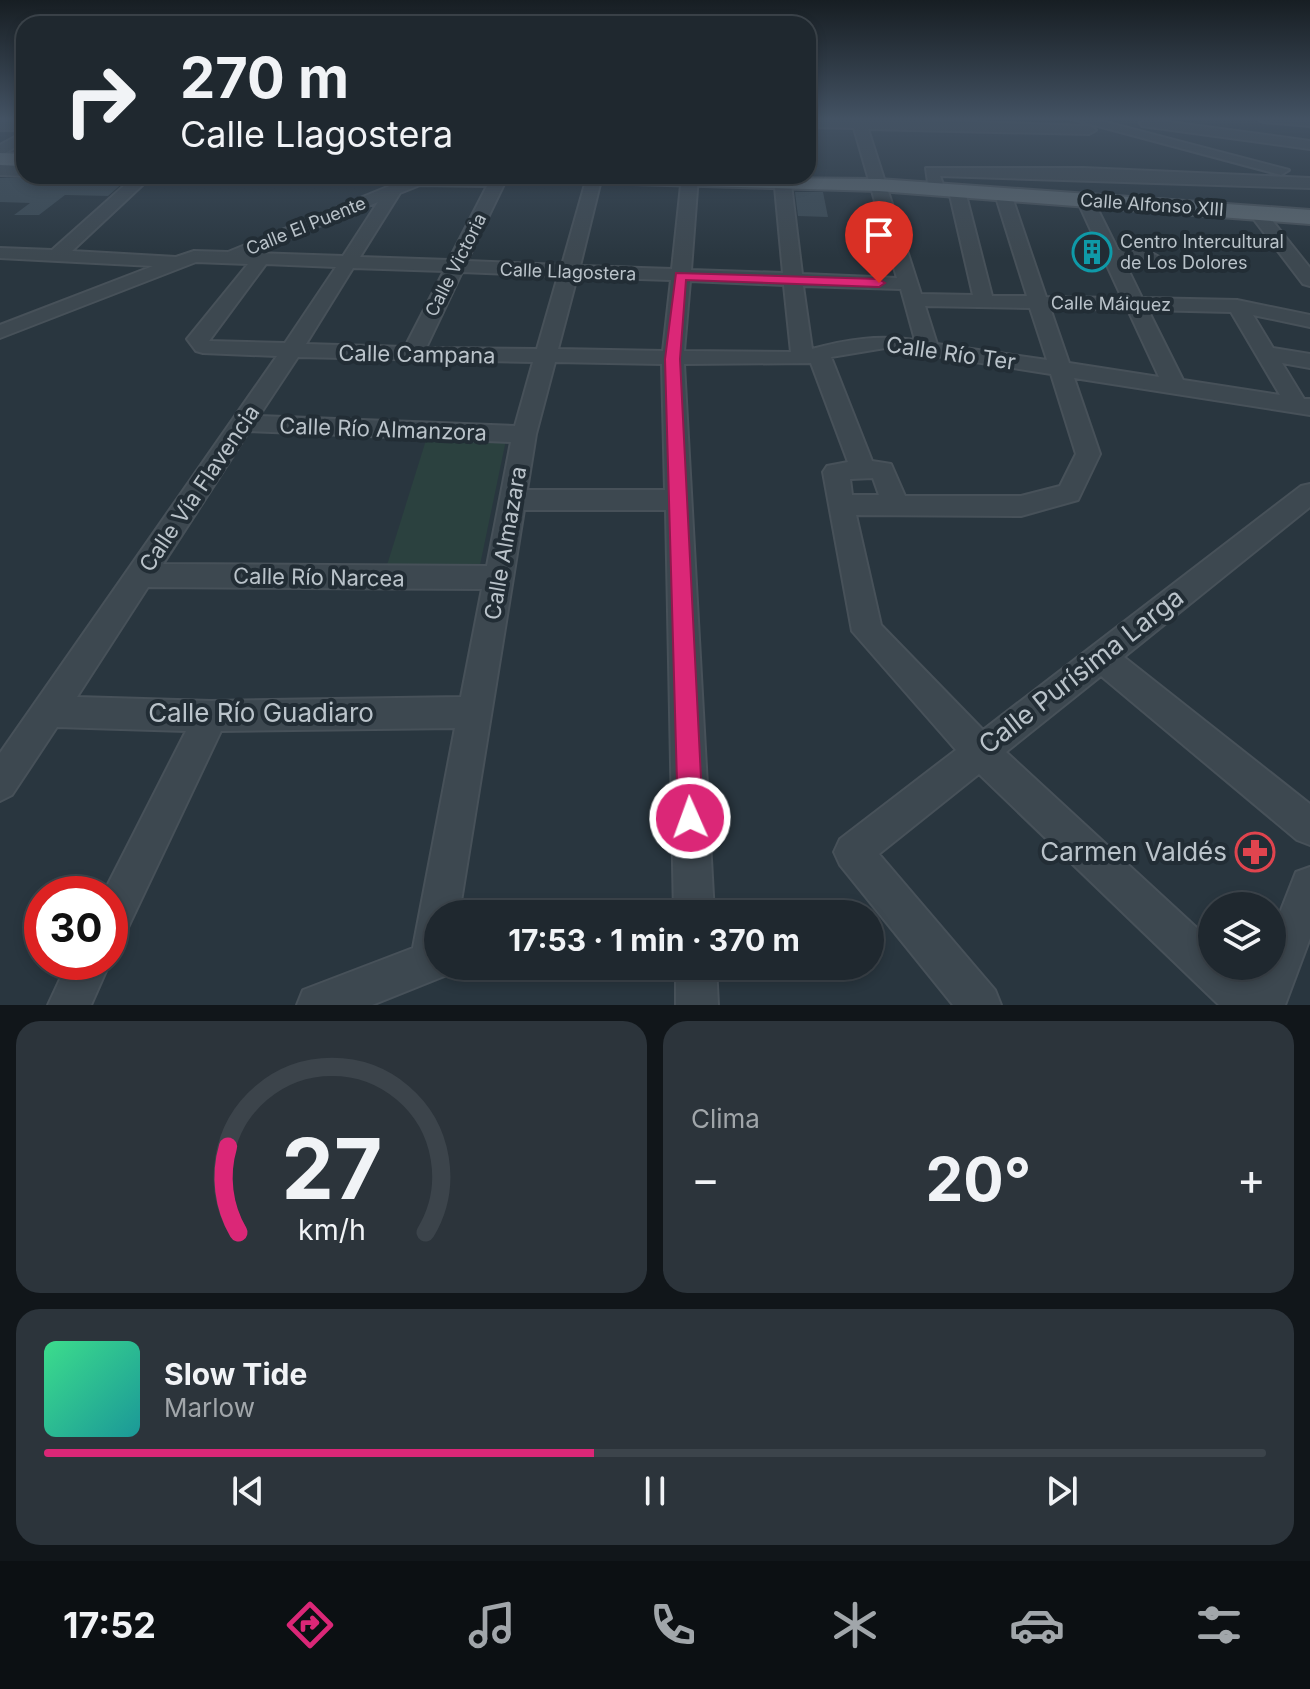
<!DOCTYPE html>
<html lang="es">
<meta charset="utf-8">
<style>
body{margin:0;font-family:Inter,sans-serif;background:#2c343b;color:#f1f3f6;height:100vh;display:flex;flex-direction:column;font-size:30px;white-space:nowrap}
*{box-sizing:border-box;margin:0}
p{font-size:26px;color:#a1a6aa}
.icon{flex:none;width:44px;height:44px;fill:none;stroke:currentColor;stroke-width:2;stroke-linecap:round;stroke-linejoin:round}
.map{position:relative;height:1005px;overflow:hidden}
.panel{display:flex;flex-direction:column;gap:16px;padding:16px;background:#11161a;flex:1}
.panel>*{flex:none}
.banner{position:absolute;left:16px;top:16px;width:800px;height:168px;border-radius:24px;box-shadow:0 4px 12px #0003,0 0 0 2px #3c444b;background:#1f282f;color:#f1f3f6;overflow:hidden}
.tools{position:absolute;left:1198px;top:892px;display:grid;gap:16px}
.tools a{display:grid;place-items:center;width:88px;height:88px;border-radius:50%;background:#1f282f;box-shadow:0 4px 12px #0003,0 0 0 2px #3c444b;font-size:40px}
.speed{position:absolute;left:24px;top:876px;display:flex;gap:16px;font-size:40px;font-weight:700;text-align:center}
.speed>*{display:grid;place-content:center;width:104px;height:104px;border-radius:50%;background:#1f282f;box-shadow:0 4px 12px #0003,0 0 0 2px #3c444b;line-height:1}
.speed .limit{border:12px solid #d22;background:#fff;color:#111}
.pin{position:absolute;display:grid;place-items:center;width:68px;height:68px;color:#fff;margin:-82px -34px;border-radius:50% 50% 50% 0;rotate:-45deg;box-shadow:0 0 8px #0007}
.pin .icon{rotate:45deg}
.me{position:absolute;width:88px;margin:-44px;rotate:358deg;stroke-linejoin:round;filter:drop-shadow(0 0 6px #0008)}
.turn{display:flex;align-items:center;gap:28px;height:168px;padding:0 32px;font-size:36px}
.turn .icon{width:104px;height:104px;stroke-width:2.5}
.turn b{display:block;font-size:56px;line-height:68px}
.big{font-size:60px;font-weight:700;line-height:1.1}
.panel .widget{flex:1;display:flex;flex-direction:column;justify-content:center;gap:12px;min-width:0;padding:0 28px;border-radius:24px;background:#2c343b}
.panel .dial{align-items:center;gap:0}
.dial svg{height:208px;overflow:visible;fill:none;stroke:#3c444b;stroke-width:7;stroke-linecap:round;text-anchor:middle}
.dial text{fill:#f1f3f6;stroke:none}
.song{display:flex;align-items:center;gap:24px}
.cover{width:96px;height:96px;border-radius:12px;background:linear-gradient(135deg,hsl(150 70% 55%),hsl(180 70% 35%))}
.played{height:8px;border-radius:4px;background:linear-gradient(90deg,#db2777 45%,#3c444b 45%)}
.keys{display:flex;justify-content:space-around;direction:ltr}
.heat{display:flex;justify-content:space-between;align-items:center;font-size:44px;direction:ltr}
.panel .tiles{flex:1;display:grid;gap:16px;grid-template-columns:1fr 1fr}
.widget:last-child{grid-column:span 2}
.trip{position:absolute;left:424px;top:900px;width:460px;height:80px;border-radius:40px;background:#1f282f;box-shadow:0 4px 12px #0003,0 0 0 2px #3c444b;font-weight:700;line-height:80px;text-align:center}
.tabs{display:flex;height:128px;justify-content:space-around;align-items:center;background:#0c1013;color:#a1a6aa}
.tabs .icon{width:56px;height:56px}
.tabs .active{color:#db2777}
.tabs b{font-size:36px;color:#f1f3f6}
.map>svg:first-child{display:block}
.green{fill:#2b413f}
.building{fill:#3c4b55}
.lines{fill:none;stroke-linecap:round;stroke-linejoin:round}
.minor-casing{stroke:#475159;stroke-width:4}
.major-casing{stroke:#475159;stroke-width:4}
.minor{fill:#3d4850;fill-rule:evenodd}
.major{fill:#5b676f;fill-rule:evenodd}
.route{fill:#db2777;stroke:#8e194d;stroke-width:2}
.labels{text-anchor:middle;stroke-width:8;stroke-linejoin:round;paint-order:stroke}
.far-street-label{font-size:18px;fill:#bac3ca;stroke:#222d35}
.far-poi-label{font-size:18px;fill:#bac3ca;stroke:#222d35;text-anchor:start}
.street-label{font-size:22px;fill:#bac3ca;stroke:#222d35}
.near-street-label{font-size:26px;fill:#bac3ca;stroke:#222d35}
.near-poi-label{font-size:26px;fill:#bac3ca;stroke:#222d35;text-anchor:end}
</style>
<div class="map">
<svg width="1310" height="1005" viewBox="0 0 1310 1005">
<rect width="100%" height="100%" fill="#29363f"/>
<path class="green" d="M426,440H506L480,565H387Z"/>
<path class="building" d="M0,178H26L126,180L108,196L65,195L39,215H14L30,203L0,202Z
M795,192H823L828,217L798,216Z"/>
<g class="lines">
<defs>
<path id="minor" d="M851,118L1089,126L1096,130L1089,134L868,129L921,294L973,295L949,191L957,186L965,191L992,296H1027L995,194L1003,189L1011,194L1046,297L1122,298L1077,200L1085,195L1093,200L1118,250L1150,252L1159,257L1150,262L1124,261L1142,298L1237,300L1310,315V327L1253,315L1273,348L1310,354V368L1282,363L1304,399H1310V415L1074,378L1100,454L1078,500L1021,516L856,515L881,625L983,730L1301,486L1310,484V507L1124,657L1310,804V845L1297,840L1101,676L1006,752L1212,942V966H1238L1253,980L1259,966H1272V933L1296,872L1310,867V938L1285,1005H1219L979,774L879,854L995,990L1001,1005H953L840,865L834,852L840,839L956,750L852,631L823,472L827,466L848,462L811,363L684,364L714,914H674L666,510H524L459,914H438V966H455L452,973L372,1005H297L303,990L413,948L455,728L221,731L124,936L110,942V894H103L186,731L57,727L12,795L0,801V753L277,356L203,353L196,351L187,339L248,264L196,262L0,338V325L153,266L0,258V248L52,250L135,176H152L72,251L176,257L194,251L228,252L414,176H508L467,261L562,265L587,177L602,176L580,266L672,269L682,176H698L691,270L783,273L774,176H790L802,274L897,278L854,128L808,127V119ZM420,185L487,186L449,260L360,257L400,193ZM378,202L343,256L254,253ZM266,264L336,267L285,343L209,341ZM353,268L444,271L405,347L306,344ZM462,272L558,276L537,349L426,348ZM577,277L671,280L663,351L558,349ZM690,281L784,285L791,352L684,351ZM803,286L901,289L915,340C878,335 848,339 812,349ZM925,306L1030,308L1047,360L937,344ZM1050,308L1128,310L1159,377L1069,363ZM1148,310L1231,312L1280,395L1183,380ZM885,348L1051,374L1076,454L1060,486L1021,496H905L891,464L872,461L831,357ZM298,357L533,362L515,426L259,416ZM555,362L662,364L665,490H527L536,434ZM249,431L511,442L487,566L163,564ZM873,478L879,495H852L850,479ZM148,587L482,589L461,697L211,701L77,697Z
M1068,118H1090L1289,170L1281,175Z
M1256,118H1310V126L1263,122Z
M1147,119L1310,141V149L1142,126L1140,123Z
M0,122H24V130H0Z
M24,132V142L0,156V145Z
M0,165L24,166V176L0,175Z
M926,168H1083L1310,178V188L940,176L945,190L937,195L929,190Z
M1257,208L1263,209L1310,268V286L1303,284L1249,213Z
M110,961V962L91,1005H48L68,962Z
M676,966H716L718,1005H676Z"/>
<path id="major" d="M0,153L24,154V166L0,165Z
M552,176L879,179L1310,210V224L879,191L562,182Z"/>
</defs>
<use href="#minor" class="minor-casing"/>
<use href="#major" class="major-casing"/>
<use href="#minor" class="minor"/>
<use href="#major" class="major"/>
</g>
<linearGradient id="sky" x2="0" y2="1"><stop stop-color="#171e23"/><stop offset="0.46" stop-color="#435263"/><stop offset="1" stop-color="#435263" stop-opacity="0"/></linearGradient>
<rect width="1310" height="258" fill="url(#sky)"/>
<path class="route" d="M676,273L879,279L885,283L879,287L686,280L680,359L703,818L699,827L690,831L681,827L678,818L665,359Z"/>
<defs>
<symbol id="building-ring" viewBox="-11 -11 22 22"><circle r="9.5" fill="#222d35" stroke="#0f9aa8" stroke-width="1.5"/><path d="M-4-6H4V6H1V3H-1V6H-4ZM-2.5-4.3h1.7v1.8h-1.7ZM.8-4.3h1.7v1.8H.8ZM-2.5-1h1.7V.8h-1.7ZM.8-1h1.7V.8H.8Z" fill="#0f9aa8"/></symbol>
<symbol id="pharmacy-ring" viewBox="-11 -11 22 22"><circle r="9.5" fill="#222d35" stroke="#e0444e" stroke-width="1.5"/><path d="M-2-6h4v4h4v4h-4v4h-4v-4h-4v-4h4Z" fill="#e0444e"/></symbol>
</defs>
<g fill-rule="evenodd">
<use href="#building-ring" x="1070" y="230" width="44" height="44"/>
<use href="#pharmacy-ring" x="1233" y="830" width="44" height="44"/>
</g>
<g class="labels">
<g class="far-street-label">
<text transform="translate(1152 205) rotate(4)" y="6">Calle Alfonso XIII</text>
<text transform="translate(306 226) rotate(-22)" y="6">Calle El Puente</text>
<text transform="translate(456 265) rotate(-63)" y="6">Calle Victoria</text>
<text transform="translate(568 272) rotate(2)" y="6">Calle Llagostera</text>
<text transform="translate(1111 304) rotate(1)" y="6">Calle Máiquez</text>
</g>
<g class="far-poi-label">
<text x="1120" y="248">Centro Intercultural<tspan x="1120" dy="21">de Los Dolores</tspan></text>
</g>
<g class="street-label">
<text transform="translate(951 353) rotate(8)" y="8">Calle Río Ter</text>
<text transform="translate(417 354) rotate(1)" y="8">Calle Campana</text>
<text transform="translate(383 429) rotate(2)" y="8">Calle Río Almanzora</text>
<text transform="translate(199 488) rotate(-56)" y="8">Calle Vía Flavencia</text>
<text transform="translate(505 543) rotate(-80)" y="8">Calle Almazara</text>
<text transform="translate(319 577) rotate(1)" y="8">Calle Río Narcea</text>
</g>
<g class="near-street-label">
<text transform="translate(1081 671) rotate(-38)" y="9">Calle Purísima Larga</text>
<text x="261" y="722">Calle Río Guadiaro</text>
</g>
<g class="near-poi-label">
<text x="1227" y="861">Carmen Valdés</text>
</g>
</g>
</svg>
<div class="tools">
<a><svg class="icon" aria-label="layers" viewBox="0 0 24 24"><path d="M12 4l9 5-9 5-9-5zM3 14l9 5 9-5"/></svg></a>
</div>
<div class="speed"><div class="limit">30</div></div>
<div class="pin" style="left:879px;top:283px;background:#d93025"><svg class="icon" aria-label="arrive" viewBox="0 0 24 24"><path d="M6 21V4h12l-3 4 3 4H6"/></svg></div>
<svg class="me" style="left:690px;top:818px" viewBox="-20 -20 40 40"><circle r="17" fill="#db2777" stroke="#fff" stroke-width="3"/><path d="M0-11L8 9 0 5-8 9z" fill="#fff"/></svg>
<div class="trip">17:53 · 1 min · 370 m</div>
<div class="banner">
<div class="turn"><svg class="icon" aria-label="right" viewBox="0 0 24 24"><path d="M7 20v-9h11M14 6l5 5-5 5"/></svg><div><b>270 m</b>Calle Llagostera</div></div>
</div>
</div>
<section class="panel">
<div class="tiles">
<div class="widget dial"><svg viewBox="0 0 100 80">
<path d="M14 69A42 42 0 1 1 86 69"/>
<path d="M14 69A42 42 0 0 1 10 36" stroke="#db2777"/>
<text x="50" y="56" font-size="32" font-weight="700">27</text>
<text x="50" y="72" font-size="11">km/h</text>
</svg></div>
<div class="widget"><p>Clima</p>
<div class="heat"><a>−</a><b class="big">20°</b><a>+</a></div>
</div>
<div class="widget">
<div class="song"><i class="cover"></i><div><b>Slow Tide</b><p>Marlow</p></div></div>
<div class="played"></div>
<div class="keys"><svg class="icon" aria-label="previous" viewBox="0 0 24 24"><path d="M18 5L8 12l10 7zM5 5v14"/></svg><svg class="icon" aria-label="pause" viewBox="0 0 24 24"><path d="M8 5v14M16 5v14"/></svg><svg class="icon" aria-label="next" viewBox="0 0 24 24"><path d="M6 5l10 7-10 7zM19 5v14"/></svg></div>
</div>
</div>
</section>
<nav class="tabs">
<b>17:52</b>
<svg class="icon active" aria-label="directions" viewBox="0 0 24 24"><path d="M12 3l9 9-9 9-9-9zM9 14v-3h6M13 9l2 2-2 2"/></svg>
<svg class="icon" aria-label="music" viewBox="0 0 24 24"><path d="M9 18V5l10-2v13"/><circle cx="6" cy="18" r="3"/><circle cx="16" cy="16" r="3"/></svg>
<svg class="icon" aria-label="phone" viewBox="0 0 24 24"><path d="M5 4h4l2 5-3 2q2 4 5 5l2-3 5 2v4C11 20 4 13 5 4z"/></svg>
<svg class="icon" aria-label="climate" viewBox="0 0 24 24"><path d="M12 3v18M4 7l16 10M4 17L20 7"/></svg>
<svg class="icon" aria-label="car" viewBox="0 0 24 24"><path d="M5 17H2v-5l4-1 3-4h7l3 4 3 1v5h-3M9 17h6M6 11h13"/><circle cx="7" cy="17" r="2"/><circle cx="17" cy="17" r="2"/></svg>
<svg class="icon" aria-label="filters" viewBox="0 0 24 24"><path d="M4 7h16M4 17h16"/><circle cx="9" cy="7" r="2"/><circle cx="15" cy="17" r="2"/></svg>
</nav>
